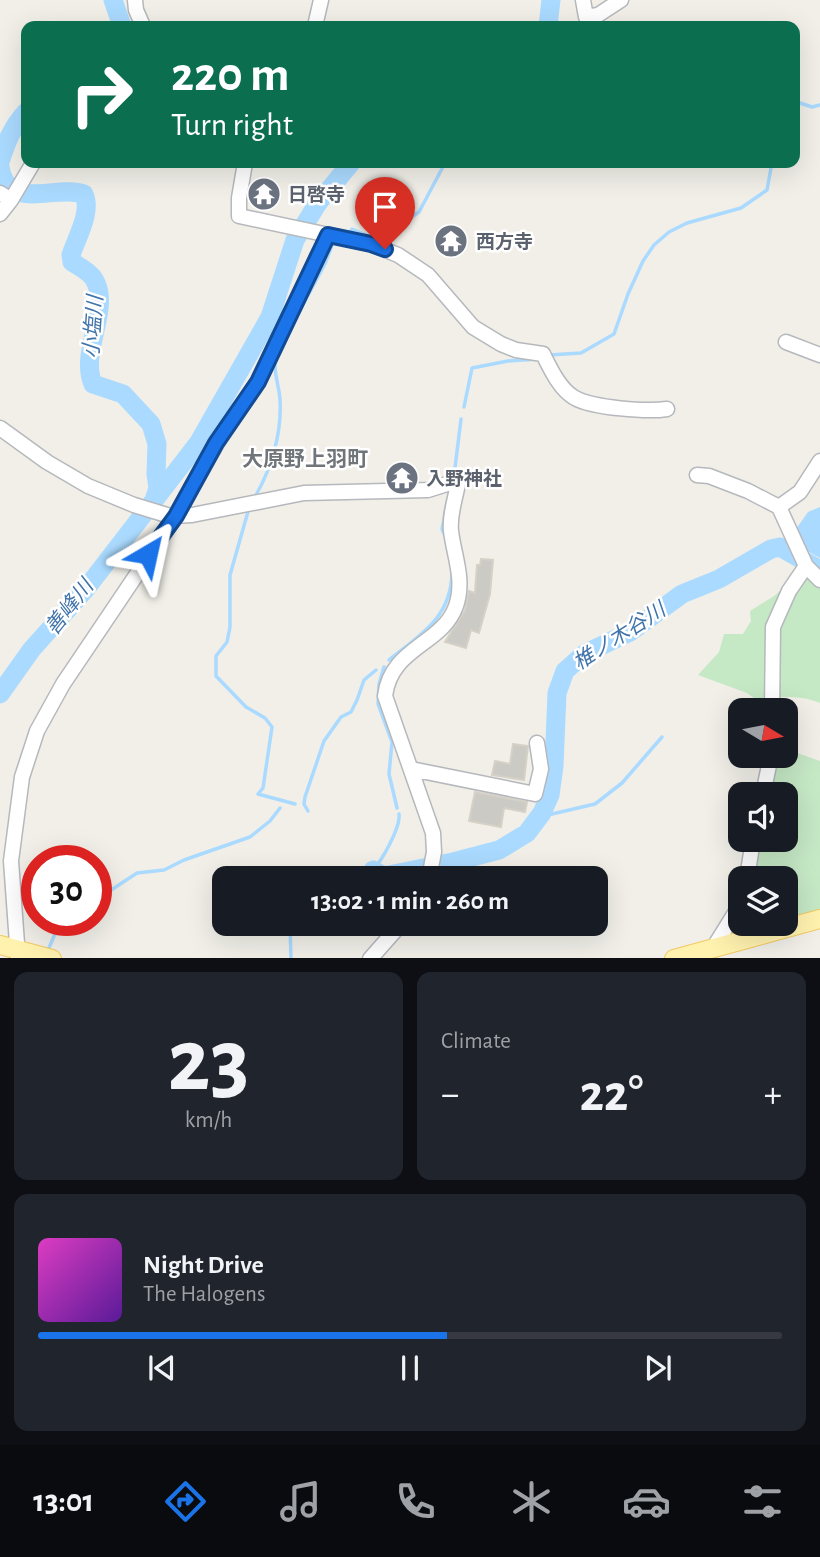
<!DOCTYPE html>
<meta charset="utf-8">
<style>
body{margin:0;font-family:"Alegreya Sans","Noto Sans JP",sans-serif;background:#20242c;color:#f1f3f6;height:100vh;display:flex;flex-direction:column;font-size:26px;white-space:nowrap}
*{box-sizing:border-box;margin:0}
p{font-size:23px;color:#9ea1a6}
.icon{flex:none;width:38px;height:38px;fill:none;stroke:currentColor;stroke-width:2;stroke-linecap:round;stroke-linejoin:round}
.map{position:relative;height:958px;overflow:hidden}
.side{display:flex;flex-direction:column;gap:14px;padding:14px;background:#0d0f14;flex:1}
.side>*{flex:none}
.top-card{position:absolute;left:21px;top:21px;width:779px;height:147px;border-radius:14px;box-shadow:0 7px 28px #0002;background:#0b6e4f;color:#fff;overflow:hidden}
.needle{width:46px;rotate:100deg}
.controls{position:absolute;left:728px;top:698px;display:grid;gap:14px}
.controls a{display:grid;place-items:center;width:70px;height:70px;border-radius:14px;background:#171b24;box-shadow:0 7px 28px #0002;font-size:35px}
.speed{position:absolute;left:21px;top:845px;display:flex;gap:14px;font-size:35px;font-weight:700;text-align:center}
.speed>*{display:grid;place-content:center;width:91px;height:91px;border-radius:50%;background:#171b24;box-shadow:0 7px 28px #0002;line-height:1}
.speed .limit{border:10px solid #d22;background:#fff;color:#111}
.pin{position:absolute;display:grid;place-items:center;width:60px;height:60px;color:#fff;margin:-72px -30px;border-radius:50% 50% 50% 0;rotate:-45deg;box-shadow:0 0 7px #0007}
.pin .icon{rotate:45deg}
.me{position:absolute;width:77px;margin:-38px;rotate:36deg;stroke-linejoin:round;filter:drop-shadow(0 0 5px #0008)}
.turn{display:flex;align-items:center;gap:24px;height:147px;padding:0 35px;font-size:32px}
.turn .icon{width:91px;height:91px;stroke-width:2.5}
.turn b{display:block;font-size:49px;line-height:60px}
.big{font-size:52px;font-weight:700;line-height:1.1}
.side .widget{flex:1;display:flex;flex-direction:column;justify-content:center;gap:10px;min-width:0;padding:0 24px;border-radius:14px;background:#20242c}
.side .dial{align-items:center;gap:0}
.dial b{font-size:91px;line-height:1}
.song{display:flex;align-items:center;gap:21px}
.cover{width:84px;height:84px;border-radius:10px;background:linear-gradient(135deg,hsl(310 70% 55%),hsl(270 70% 35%))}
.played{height:7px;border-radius:4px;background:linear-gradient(90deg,#1a73e8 55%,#363941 55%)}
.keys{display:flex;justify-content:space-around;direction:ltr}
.heat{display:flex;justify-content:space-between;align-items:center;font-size:38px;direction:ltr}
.side .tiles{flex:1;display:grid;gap:14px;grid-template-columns:1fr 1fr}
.widget:last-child{grid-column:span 2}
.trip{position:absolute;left:212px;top:866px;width:396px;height:70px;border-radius:14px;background:#171b24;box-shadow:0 7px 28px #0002;font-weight:700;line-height:70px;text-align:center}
.tab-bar{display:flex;height:112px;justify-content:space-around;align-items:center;background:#090b0e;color:#9ea1a6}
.tab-bar .icon{width:49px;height:49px}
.tab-bar .selected{color:#1a73e8}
.tab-bar b{font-size:32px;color:#f1f3f6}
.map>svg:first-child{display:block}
.green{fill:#c5e8c5}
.water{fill:#aadaff}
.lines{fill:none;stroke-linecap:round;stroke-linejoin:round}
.stream{stroke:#aadaff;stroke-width:3.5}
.river{stroke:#aadaff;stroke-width:19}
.building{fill:#cccac5;stroke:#d6d1c6;stroke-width:2}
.minor-casing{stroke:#b5b8bc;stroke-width:17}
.major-casing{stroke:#f2c960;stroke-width:20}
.minor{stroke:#fff;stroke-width:14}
.major{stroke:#fff2af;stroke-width:18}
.route-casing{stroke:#114b97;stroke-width:18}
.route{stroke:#1a73e8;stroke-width:12}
.labels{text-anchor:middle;stroke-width:5;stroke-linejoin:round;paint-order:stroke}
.worship-label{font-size:19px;font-weight:bold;fill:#5b616d;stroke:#fff;text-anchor:start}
.water-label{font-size:21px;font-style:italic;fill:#4174aa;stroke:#fff}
.neighbourhood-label{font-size:21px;font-weight:bold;fill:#70757a;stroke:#fff}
</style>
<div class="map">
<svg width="820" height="959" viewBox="0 0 820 959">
<rect width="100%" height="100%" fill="#f1efe8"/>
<path class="green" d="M804,570L820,586V703C805,696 775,694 761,703L747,693L698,675L719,652L724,634H743L751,621L750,611L774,596Z
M786,749L820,761V919L736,936L737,928L732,926L740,910V924H786V878H751L758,840H786V794H767L777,761L780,756H786Z"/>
<path class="water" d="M820,507V558L807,551L796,529L808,512Z"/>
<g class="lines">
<path class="stream" d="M794,101L812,107L820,105
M347,233H350L352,229L378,240L419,212L445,163
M300,310L325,264L334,240
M549,355L581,353L614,334L628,294L643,261L654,245L669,232L687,223L741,208L767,190L771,168L768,163
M464,407L472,368L508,361L539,359
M454,476L461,419
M256,495C272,467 282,432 280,399C279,386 274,374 275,361
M249,508L230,575V627L227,642L216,656V676L246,707L265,718L272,727L263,788L258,794L295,804
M445,515L442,529L446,538
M389,660C420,635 451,618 452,573
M384,667L379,684L378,704L392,742L389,774L397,808
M308,811L304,804L305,797L324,741L341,717L351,712L357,700L364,680L376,670
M539,817L595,804L622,783L662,737
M350,878C356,876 366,874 372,870C382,862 401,826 399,814
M96,900L137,873L164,870L184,860L250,837L270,821L280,808
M290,924L291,959
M48,950L61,920"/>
<path class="river" d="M113,0L122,26
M548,26L551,0
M0,162C6,143 12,127 26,112
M0,167C7,213 55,184 84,194C92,212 77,237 71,255L72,262C79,266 90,272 94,279C112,309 79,351 93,384L123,394L151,424L157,444L156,474L158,488L155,497
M0,694L32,649L85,590L199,442L270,317L295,240L318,203L351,163
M373,870L384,876L453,862L499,850L527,833L542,813L550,795L554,766L557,693L565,671L584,654L630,632L682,594L719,579L771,549L780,547L820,570"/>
</g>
<path class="building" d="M481,559L493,560L490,594L479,633L471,630L466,648L445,642L465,610L469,591L475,593L477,565H480Z
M513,744L528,746L524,780L492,775L495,761L510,764Z
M475,792L527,802L525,812L504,808L501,827L469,821Z"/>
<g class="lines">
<defs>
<path id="minor" d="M135,0L136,10L143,26
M583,0L586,17L598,15L621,0
M315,26L321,0
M245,163L239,198V216L371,244L398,255L428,275L473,327L501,344L516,350L543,354C550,368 560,390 575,398C593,408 647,412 667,409
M0,193L11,200L0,214
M11,200L33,163
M786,342L820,355
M0,428L47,462L88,486L134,505L170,516L192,515L304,493L428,490L447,484H458
M697,475L709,476L748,491L779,507L806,566L820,580
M779,507L800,492L820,461
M772,710L773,627L789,591L806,566
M411,769L535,794L541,769L537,743
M763,794L771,756
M429,878L434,852L433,833L385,696C391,647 442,645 456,606C465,580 454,556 451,531C449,513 457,495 459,477
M747,878L753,840
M717,947V942L740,905
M18,957L11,861L22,777L37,731L63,684L176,516L217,443L258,382L328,235
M370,959L401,924"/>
<path id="major" d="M0,945L52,959
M674,959L820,919"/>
</defs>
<use href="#minor" class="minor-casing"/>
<use href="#major" class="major-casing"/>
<use href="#minor" class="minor"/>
<use href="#major" class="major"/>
</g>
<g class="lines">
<defs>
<path id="route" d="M148,554L176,516L216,443L258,382L328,235L371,244L385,249"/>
</defs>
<use href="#route" class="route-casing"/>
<use href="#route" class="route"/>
</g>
<defs>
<symbol id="temple-disc" viewBox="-11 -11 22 22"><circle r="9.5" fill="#6b7280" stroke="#fff"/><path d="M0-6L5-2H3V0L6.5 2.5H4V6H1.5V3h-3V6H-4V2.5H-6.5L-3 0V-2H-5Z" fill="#fff"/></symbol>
</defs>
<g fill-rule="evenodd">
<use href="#temple-disc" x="245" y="175" width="38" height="38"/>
<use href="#temple-disc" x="432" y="222" width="38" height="38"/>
<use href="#temple-disc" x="383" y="459" width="38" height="38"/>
</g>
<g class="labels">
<g class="worship-label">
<text x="288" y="201">日啓寺</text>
<text x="476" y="248">西方寺</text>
<text x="426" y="485">入野神社</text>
</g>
<g class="water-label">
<text transform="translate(93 327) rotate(-86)" y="7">小塩川</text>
<text transform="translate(69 607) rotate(-52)" y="7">善峰川</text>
<text transform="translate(619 636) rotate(-33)" y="7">椎ノ木谷川</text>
</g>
<g class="neighbourhood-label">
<text x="305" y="466">大原野上羽町</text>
</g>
</g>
</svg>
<div class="controls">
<a><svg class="needle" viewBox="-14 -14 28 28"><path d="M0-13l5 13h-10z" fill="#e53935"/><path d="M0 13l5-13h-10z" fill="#9ea1a6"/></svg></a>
<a><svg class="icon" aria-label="sound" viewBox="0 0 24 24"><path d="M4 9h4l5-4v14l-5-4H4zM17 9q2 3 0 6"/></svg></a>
<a><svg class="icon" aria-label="layers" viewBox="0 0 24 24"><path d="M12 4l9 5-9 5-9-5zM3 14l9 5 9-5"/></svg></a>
</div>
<div class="speed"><div class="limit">30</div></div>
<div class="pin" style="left:385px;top:249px;background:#d93025"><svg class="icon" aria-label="arrive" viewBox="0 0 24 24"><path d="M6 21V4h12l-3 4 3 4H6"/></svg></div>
<svg class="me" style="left:148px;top:554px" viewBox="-20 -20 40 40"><path d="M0-17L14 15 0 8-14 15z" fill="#1a73e8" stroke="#fff" stroke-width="4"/></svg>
<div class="trip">13:02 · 1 min · 260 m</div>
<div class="top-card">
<div class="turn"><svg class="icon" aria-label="right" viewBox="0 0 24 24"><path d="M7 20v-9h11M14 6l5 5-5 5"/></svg><div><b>220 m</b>Turn right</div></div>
</div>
</div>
<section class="side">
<div class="tiles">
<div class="widget dial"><b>23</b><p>km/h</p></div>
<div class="widget"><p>Climate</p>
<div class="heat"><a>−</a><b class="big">22°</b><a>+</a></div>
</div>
<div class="widget">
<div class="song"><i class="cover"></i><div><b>Night Drive</b><p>The Halogens</p></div></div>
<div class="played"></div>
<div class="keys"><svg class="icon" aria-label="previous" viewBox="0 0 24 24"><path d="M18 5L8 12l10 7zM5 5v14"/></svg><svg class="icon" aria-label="pause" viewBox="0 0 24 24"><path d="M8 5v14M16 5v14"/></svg><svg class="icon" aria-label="next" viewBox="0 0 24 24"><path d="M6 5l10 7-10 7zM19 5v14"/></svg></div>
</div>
</div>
</section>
<nav class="tab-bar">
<b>13:01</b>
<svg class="icon selected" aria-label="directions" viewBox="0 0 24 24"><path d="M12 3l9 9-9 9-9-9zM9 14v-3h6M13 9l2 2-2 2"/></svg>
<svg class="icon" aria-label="music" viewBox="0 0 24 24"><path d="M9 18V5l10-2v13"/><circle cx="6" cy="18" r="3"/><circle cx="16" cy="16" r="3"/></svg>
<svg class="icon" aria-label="phone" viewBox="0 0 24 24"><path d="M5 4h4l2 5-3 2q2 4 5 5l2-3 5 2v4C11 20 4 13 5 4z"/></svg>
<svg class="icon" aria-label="climate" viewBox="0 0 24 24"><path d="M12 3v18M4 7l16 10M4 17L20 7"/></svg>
<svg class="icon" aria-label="car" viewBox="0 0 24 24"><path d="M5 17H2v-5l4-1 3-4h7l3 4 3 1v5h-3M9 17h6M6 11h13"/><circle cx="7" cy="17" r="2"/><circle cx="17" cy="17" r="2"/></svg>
<svg class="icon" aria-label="filters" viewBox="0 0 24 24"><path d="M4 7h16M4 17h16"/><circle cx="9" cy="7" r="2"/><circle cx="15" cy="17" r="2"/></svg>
</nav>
